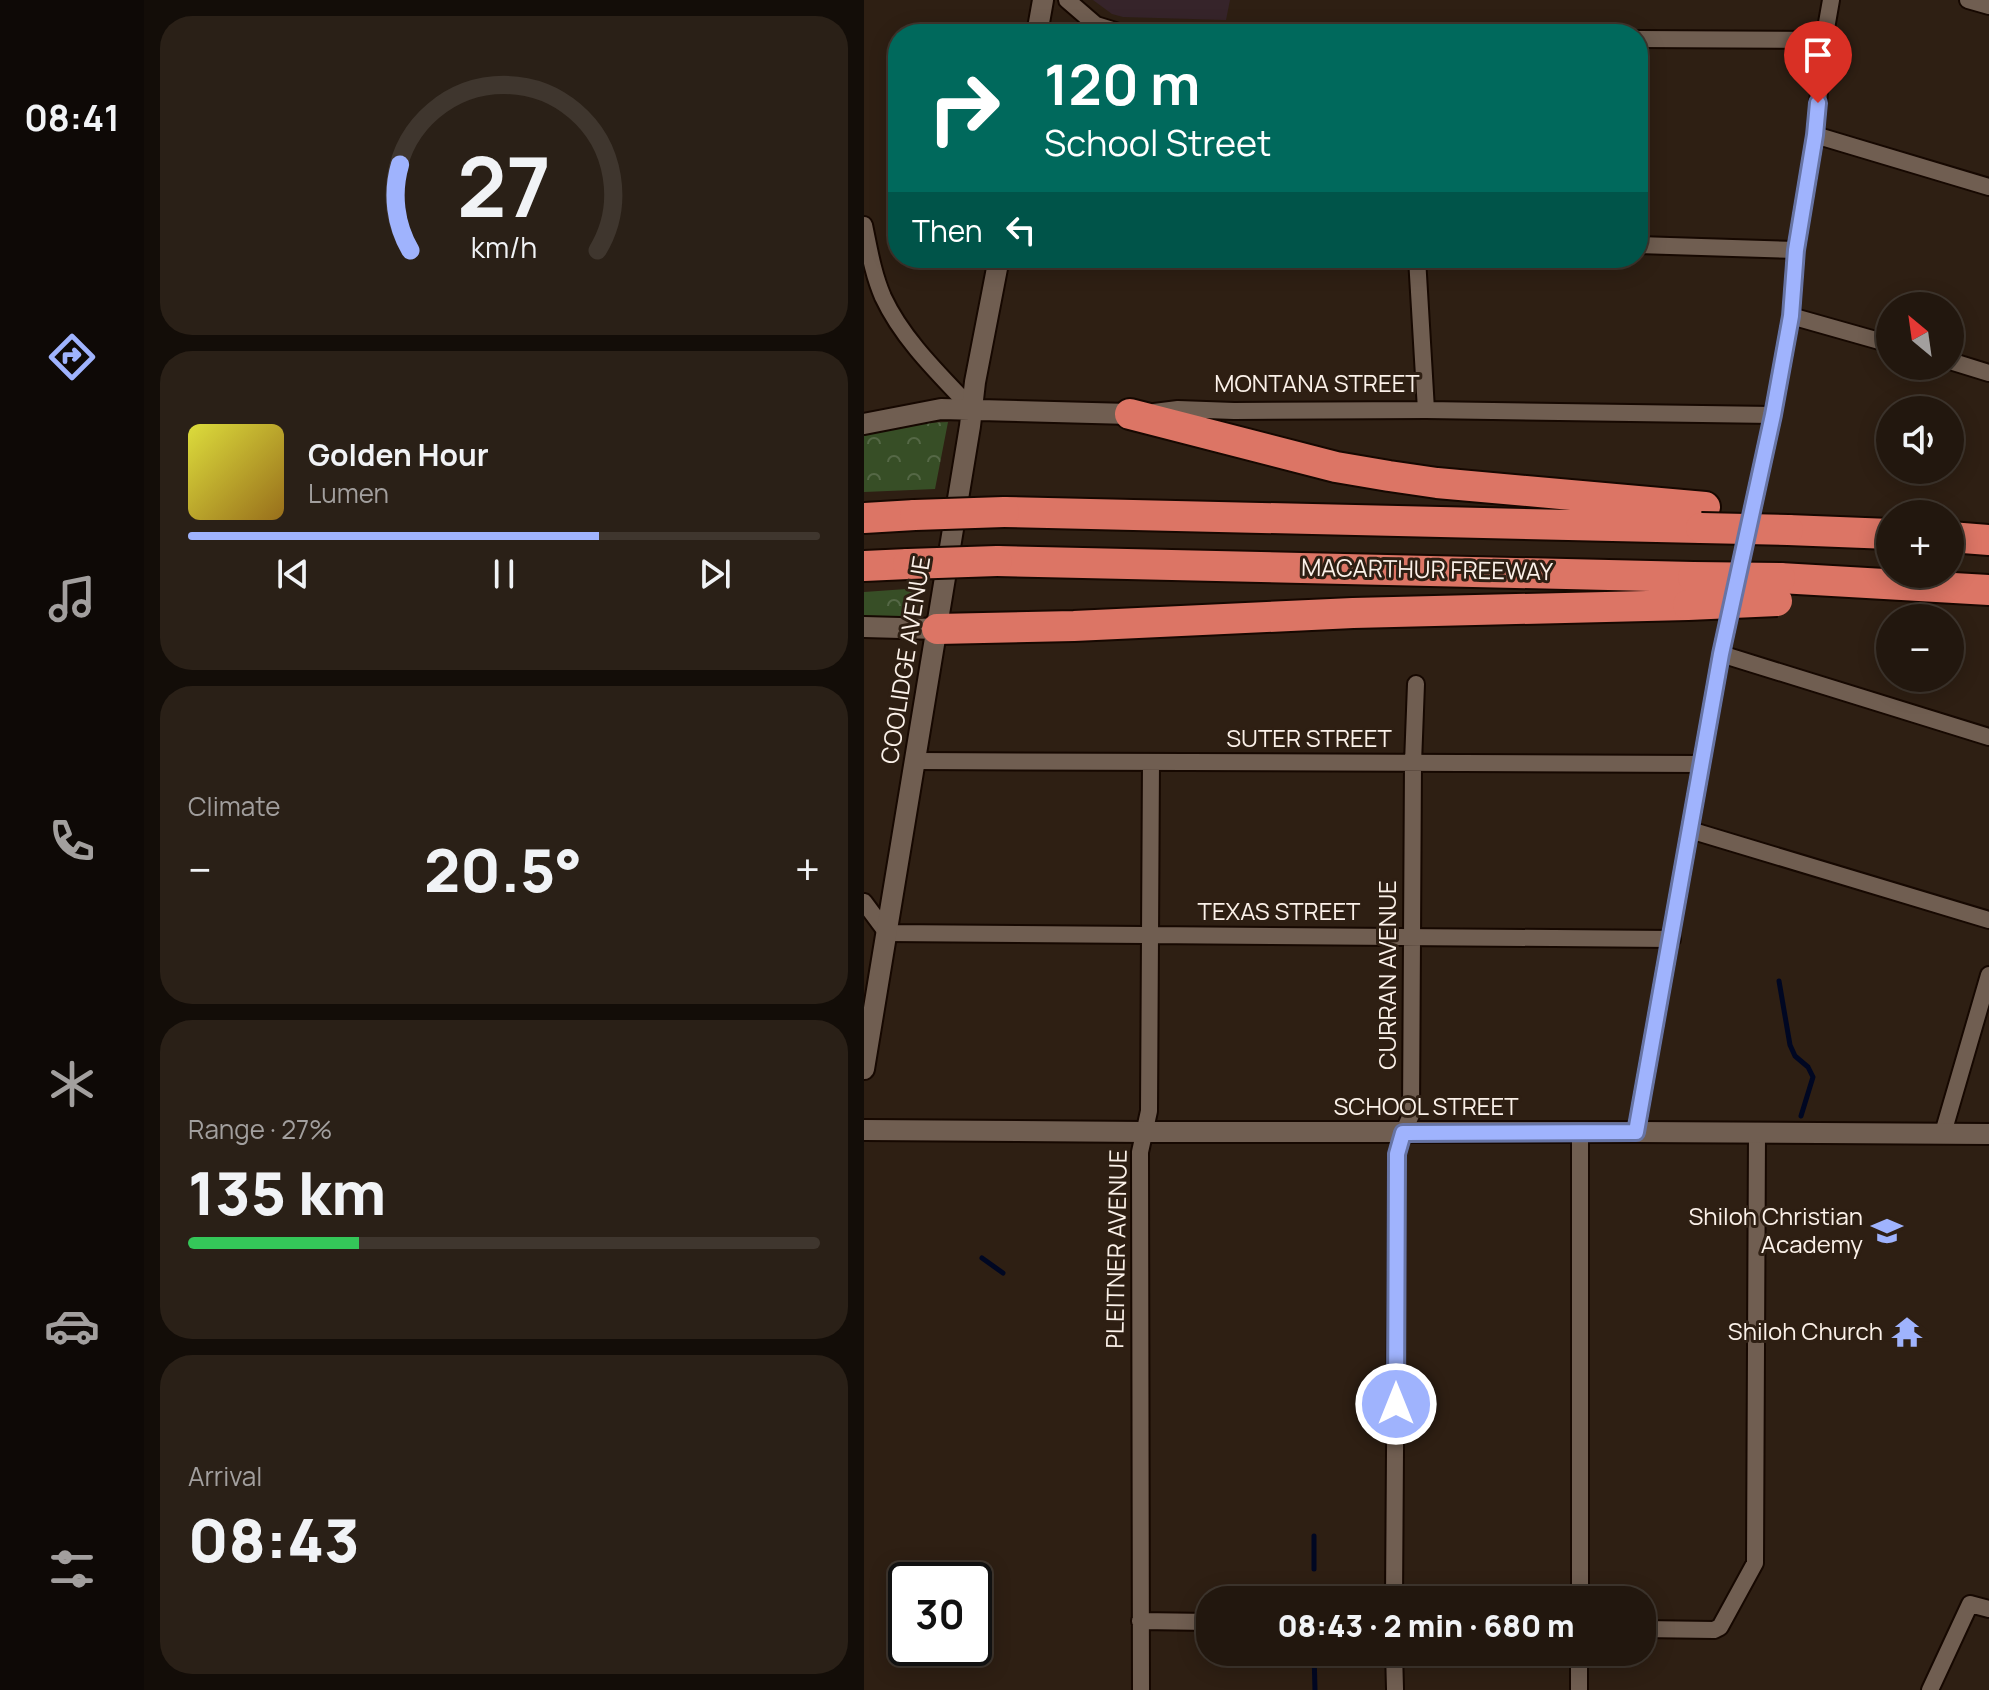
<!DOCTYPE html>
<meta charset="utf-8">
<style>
body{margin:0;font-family:Manrope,sans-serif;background:#2a2017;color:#f1f3f6;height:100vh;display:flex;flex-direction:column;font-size:30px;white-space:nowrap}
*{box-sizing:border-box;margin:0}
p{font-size:26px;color:#a29f9e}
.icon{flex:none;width:44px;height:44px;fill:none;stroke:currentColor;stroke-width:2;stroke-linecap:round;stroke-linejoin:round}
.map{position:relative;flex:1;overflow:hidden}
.details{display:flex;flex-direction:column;gap:16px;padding:16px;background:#130d08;width:720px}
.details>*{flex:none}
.guide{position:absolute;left:24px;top:24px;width:760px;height:244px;border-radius:32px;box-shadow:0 4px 20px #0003,0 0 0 2px #3f362e;background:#00695c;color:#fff;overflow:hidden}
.needle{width:52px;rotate:331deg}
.controls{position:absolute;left:1012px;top:292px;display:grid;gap:16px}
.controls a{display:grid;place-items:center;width:88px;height:88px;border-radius:50%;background:#22170e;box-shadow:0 4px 20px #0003,0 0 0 2px #3f362e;font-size:40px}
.speed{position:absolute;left:24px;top:1562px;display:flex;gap:16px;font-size:40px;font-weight:700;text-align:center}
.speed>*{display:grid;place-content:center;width:104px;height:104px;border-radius:50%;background:#22170e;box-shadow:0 4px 20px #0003,0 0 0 2px #3f362e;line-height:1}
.speed .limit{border:4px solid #111;border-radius:12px;background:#fff;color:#111}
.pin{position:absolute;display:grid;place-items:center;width:68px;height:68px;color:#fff;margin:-82px -34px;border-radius:50% 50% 50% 0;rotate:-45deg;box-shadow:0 0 8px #0007}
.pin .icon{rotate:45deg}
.me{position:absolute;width:88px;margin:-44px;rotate:0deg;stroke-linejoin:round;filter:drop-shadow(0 0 6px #0008)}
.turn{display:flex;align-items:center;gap:28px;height:168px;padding:0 24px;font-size:36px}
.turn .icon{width:104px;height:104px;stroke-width:2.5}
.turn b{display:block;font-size:56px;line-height:68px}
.then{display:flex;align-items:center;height:76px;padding:0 24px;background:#0003;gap:16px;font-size:30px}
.big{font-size:60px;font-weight:800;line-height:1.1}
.details .tile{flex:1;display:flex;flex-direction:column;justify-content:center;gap:12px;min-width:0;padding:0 28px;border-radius:32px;background:#2a2017}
.details .dial{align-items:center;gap:0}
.dial svg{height:208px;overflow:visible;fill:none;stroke:#3f362e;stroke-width:7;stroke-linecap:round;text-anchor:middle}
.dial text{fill:#f1f3f6;stroke:none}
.song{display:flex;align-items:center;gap:24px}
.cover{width:96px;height:96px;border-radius:12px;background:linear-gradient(135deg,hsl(60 70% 55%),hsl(40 70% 35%))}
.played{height:8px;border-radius:4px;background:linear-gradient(90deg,#9fb3fd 65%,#3f362e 65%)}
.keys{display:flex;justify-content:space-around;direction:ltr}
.heat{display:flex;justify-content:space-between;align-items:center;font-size:44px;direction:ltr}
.charge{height:12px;border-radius:6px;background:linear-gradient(90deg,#34c759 27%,#3f362e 0)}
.trip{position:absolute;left:332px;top:1586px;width:460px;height:80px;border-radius:32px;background:#22170e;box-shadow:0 4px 20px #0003,0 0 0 2px #3f362e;font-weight:800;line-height:80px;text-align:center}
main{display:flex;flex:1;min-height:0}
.tab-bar{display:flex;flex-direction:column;width:144px;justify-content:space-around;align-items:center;background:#0e0906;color:#a29f9e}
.tab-bar .icon{width:56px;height:56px}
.tab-bar .selected{color:#9fb3fd}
.tab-bar b{font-size:36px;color:#f1f3f6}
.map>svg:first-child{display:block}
.commercial{fill:#36242a}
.forest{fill:url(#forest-crowns)}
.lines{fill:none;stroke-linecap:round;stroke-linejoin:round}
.stream{stroke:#000722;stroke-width:5}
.minor-casing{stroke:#160801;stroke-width:20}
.tertiary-casing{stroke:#160801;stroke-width:24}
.motorway-casing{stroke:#160801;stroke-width:34}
.minor{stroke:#705e51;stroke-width:16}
.tertiary{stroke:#705e51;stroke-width:20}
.motorway{stroke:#dc7565;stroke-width:30}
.motorway-bridge-casing{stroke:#160801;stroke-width:34;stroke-linecap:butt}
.motorway-bridge{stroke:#dc7565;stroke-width:30}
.route-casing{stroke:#6774a4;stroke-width:20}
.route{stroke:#9fb3fd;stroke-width:14}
.labels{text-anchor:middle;stroke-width:6;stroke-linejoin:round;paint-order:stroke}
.street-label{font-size:24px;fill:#fbf1e9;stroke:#2e1f13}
.poi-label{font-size:24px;fill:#fbf1e9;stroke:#2e1f13;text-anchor:end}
</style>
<main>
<nav class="tab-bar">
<b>08:41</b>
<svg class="icon selected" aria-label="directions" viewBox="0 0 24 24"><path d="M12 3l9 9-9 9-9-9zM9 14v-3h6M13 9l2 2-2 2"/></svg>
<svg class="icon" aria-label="music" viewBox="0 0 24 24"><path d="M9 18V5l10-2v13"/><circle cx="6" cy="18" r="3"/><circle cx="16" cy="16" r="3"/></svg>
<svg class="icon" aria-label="phone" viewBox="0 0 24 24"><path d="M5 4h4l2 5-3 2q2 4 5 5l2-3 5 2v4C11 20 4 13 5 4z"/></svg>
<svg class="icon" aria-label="climate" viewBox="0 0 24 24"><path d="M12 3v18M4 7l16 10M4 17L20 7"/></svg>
<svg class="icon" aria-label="car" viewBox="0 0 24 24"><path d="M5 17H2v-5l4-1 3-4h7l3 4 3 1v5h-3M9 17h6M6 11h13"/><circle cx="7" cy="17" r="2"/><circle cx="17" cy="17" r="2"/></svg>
<svg class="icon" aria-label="filters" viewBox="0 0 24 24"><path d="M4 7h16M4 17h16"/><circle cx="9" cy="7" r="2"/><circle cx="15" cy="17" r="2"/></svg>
</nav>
<section class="details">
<div class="tile dial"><svg viewBox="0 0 100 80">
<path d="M14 69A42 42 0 1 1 86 69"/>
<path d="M14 69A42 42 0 0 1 10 36" stroke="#9fb3fd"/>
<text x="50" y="56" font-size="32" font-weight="700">27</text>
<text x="50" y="72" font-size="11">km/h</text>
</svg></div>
<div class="tile">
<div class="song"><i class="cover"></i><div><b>Golden Hour</b><p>Lumen</p></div></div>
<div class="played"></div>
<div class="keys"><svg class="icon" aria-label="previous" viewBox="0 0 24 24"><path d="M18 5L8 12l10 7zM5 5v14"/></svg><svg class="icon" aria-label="pause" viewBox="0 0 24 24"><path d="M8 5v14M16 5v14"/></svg><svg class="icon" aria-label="next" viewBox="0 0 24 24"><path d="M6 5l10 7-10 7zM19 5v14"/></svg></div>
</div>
<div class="tile"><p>Climate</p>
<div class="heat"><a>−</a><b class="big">20.5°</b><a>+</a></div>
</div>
<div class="tile"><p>Range · 27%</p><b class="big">135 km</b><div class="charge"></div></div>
<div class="tile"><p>Arrival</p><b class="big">08:43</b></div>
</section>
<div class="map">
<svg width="1125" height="1690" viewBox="0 0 1125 1690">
<defs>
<pattern id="forest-crowns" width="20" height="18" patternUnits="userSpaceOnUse" patternTransform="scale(2)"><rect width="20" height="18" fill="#374e26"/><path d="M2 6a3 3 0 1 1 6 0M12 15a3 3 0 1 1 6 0" fill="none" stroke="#556846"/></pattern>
</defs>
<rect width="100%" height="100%" fill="#2e1f13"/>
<path class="commercial" d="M229,0H366L362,20L259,17L248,14Z"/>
<path class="forest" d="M84,422L71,489L0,492V435L61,423Z
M57,588L51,621L0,618V592Z"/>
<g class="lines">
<path class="stream" d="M915,981L926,1045L931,1056L944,1067L949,1077L937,1116
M118,1258L139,1273
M450,1536V1569
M450,1652L451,1690"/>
<defs>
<path id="minor" d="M203,0L232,25L261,34
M1104,0L1125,6
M774,39L960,40
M951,135L1125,187
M0,225C5,249 9,274 19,297C39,340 76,375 108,409
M774,245L932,250
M553,258L562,410
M927,316L1026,344
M1086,361L1125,373
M290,412L314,409L370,411L562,410L909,415
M857,654L1125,737
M52,761L837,764
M826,830L1125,920
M0,902L23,933L808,939
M772,1132L857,654L909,415L927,316L932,250L951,135L960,40L967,0
M1079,1133L1125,975
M530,1600L533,1154L539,1133L547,1115L549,763L552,684
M716,1600V1132
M276,1621L346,1622
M778,1629L850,1630L856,1627L891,1563L893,1134
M530,1652L531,1689
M277,1690L276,1152L285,1111L287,762
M715,1690V1652
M1066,1690L1106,1604L1125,1609"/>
<path id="tertiary" d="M173,34L179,0
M0,424L77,409L266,414
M0,627L73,629
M0,1069L106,426L111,382L135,258
M0,1130L280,1132H772L1125,1134"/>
<path id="motorway" d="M266,414L472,467L525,476L573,483L841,507
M140,512L837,528
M0,518L51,515
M924,530L1026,534
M1086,537L1125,540
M133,561L829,577
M0,566L44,564
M916,578L1125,590
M73,629L210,626L489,613L824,605"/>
</defs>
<use href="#minor" class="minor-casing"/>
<use href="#tertiary" class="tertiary-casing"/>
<use href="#motorway" class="motorway-casing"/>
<use href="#minor" class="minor"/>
<use href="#tertiary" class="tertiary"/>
<use href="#motorway" class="motorway"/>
<defs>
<path id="motorway-bridge" d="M51,515L140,512
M837,528L924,530
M44,564L133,561
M829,577L916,578
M824,605L913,601"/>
</defs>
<use href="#motorway-bridge" class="motorway-bridge-casing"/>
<use href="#motorway-bridge" class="motorway-bridge"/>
</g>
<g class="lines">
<defs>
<path id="route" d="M532,1404L533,1154L539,1133L772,1132L857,654L909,415L927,316L932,250L951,135L954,103"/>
</defs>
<use href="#route" class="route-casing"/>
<use href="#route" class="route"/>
</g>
<defs>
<symbol id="school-bare" viewBox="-9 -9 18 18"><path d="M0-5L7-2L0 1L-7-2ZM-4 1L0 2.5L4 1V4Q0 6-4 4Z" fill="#9fb3fd" stroke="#2e1f13" stroke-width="2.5" paint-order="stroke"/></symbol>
<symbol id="temple-bare" viewBox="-9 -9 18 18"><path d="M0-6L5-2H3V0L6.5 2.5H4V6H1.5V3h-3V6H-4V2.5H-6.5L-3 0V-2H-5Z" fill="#9fb3fd" stroke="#2e1f13" stroke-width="2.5" paint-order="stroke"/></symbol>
</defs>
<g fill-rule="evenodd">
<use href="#school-bare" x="1001" y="1209" width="44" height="44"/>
<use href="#temple-bare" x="1021" y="1310" width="44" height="44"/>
</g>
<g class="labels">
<g class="street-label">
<text x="453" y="392">MONTANA STREET</text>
<text transform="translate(563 570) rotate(1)" y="8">MACARTHUR FREEWAY</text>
<text transform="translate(42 660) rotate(-81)" y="8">COOLIDGE AVENUE</text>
<text x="445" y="747">SUTER STREET</text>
<text x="415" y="920">TEXAS STREET</text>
<text transform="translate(524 975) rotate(-90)" y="8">CURRAN AVENUE</text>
<text x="562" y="1115">SCHOOL STREET</text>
<text transform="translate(253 1249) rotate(-89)" y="8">PLEITNER AVENUE</text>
</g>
<g class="poi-label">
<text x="999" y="1225">Shiloh Christian<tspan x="999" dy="28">Academy</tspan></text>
<text x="1019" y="1340">Shiloh Church</text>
</g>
</g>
</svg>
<div class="controls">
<a><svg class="needle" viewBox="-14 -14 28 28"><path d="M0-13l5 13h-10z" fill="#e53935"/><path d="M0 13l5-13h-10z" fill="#a29f9e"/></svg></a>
<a><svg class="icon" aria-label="sound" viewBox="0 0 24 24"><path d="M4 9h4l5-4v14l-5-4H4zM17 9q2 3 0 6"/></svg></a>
<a>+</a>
<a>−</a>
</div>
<div class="speed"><div class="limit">30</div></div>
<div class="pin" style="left:954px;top:103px;background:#d93025"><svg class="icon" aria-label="arrive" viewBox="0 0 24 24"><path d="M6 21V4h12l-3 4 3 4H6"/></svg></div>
<svg class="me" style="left:532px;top:1404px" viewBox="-20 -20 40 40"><circle r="17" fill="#9fb3fd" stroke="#fff" stroke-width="3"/><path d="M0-11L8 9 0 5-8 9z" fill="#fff"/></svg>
<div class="trip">08:43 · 2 min · 680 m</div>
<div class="guide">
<div class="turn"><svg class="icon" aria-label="right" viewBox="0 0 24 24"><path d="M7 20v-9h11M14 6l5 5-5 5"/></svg><div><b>120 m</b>School Street</div></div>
<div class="then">Then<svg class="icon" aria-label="left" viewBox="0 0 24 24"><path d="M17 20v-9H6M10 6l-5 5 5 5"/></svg></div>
</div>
</div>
</main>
